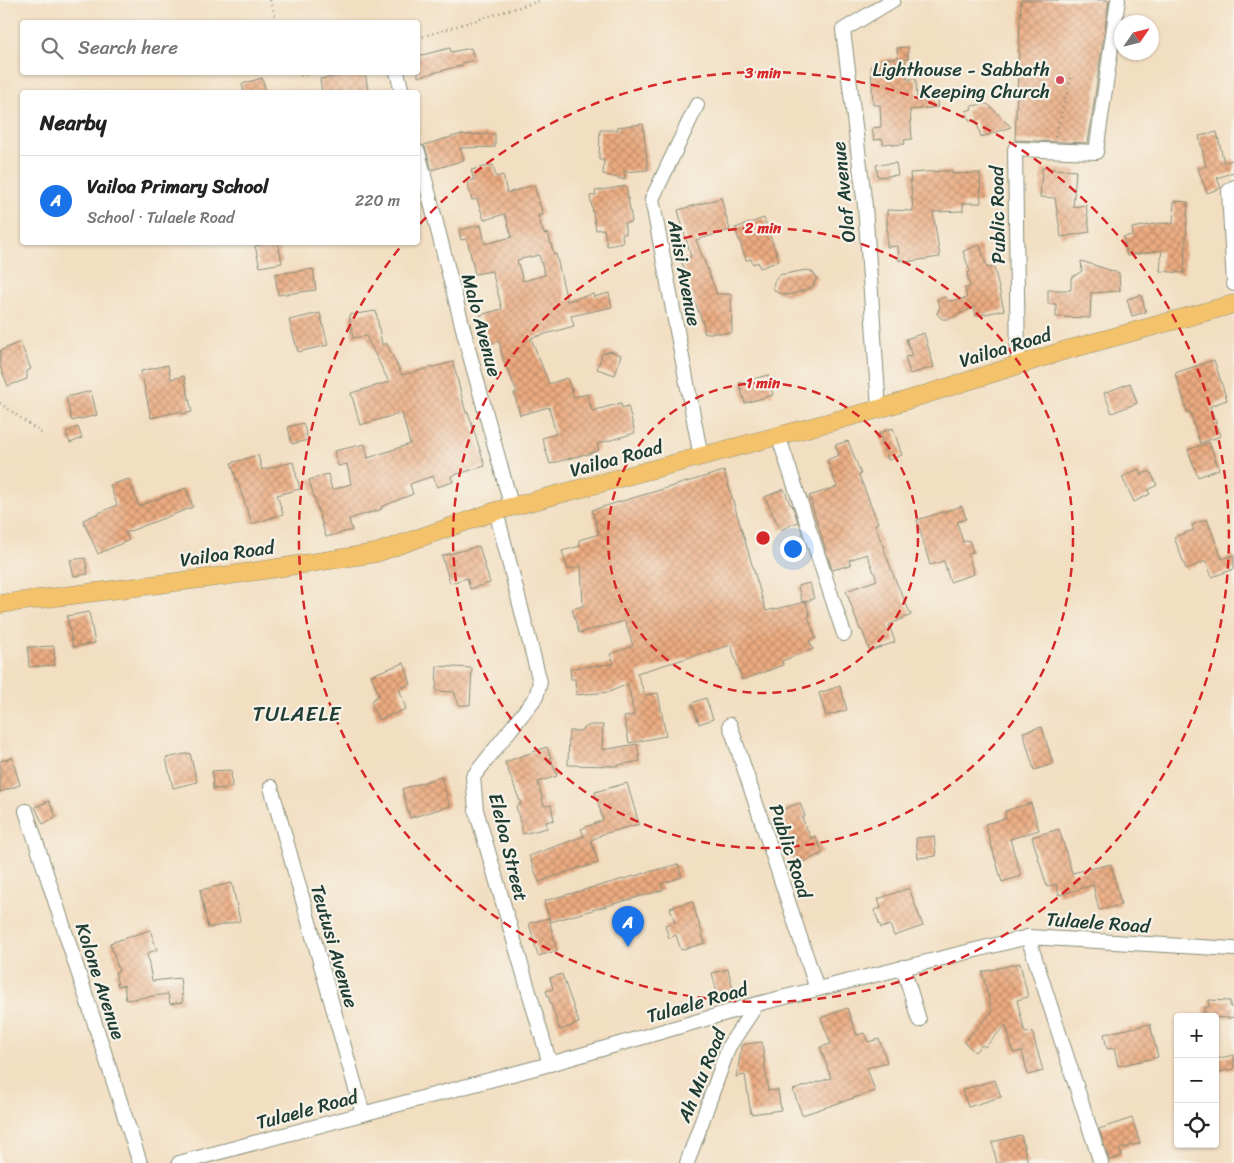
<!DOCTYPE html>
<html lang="en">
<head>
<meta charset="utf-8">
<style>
	:root { --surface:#fff; --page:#f6f6f6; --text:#222; --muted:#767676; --line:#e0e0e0; --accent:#1a73e8 }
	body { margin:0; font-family:Sriracha,sans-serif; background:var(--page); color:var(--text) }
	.controls { position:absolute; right:15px; bottom:15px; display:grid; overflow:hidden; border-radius:5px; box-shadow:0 1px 4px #0004 }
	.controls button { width:45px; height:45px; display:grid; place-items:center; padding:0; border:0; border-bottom:1px solid var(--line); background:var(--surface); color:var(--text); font:25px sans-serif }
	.compass { position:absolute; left:1114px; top:15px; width:45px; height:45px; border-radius:50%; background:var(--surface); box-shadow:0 1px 4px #0004; rotate:55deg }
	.you { position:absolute; left:792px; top:548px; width:18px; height:18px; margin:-12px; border:4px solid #fff; border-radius:50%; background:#1a73e8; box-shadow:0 0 0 8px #1a73e833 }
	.badge { display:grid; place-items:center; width:32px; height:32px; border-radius:50%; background:var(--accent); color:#fff; font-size:16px; font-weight:700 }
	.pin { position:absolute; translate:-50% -41px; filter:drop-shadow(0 1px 2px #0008) }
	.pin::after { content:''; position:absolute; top:26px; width:18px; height:15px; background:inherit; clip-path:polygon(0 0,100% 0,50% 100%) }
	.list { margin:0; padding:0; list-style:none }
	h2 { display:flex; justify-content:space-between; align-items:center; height:65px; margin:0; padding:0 20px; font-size:21px }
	h2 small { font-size:16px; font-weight:400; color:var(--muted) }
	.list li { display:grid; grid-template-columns:32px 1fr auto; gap:15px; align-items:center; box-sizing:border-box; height:90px; padding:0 20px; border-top:1px solid var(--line) }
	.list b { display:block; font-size:19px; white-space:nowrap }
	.list p { margin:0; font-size:16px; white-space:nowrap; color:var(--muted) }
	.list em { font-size:16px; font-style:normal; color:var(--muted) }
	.icon { flex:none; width:28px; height:28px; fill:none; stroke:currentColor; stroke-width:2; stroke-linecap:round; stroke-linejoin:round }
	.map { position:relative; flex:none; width:1234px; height:1163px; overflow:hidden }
	.search { position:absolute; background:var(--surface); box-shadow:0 1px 4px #0004; left:20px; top:20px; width:400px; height:55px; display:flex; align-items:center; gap:12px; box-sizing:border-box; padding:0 18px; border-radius:5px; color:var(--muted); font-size:19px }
	.panel { position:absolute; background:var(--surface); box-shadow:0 1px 4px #0004; left:20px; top:90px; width:400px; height:155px; border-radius:5px }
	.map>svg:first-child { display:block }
	.building { fill:url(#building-cross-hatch); fill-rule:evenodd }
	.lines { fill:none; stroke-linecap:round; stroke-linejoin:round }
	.minor-casing { stroke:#888e7a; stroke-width:16 }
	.major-casing { stroke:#888e7a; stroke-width:19 }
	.path { stroke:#888e7a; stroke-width:2.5; stroke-dasharray:1 4; stroke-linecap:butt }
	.minor { stroke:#fff; stroke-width:14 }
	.major { stroke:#f4c26a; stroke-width:18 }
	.ring { fill:none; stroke:#d62828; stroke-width:2.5; stroke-dasharray:9 6 }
	.poi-dot { fill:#d1495b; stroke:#f7f3e8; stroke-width:2 }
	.labels { text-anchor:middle; stroke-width:4.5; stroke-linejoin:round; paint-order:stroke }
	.poi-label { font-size:19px; fill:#1f3d34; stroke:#f7f3e8; text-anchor:end }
	.street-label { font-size:19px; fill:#1f3d34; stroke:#f7f3e8 }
	.quarter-label { font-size:21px; letter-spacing:1px; fill:#1f3d34; stroke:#f7f3e8 }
	.centre { fill:#d62828; stroke:#f7f3e8; stroke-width:2.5 }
	.ring-label { font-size:15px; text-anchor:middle; font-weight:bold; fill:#d62828; stroke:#f7f3e8; stroke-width:4.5; stroke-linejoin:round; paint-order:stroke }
</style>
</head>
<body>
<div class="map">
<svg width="1234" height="1163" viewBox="0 0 1234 1163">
	<defs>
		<pattern id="building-cross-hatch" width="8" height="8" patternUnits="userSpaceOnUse" patternTransform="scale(1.25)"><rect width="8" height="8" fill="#ecab80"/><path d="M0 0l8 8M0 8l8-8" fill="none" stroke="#bf8c6a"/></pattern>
	</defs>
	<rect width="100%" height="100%" fill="#f7f3e8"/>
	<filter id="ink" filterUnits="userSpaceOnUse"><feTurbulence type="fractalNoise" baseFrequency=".02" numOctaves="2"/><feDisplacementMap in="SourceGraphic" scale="10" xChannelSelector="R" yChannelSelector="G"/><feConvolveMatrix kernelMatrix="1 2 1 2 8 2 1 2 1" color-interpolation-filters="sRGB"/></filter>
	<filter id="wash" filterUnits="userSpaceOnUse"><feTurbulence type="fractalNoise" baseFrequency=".0096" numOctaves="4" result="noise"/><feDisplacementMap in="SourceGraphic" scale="20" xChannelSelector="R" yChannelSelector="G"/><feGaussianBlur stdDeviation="1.12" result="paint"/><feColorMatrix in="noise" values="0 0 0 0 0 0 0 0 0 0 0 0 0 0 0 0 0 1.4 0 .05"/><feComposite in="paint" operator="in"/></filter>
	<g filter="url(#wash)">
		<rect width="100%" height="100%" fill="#f2dec1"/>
		<g id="blocks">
			<g class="building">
				<polygon points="1021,0 1109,0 1088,143 1015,140"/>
				<polygon points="908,47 908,59 905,59 907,79 916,79 917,99 936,96 938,107 910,110 912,139 904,140 905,144 893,145 892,143 883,144 883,139 874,140 872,128 881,127 880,105 873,105 871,66 881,65 881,59 898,58 897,48"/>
				<polygon points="450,48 451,52 471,48 474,60 462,63 463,65 418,77 418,56"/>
				<polygon points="361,72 365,72 368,90 359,92 322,92 320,79"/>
				<polygon points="262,78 266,92 244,92 242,84"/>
				<polygon points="985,104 989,105 1011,127 981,137 976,120 970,121 966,111 972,109 971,106"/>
				<polygon points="643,124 648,170 624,172 625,180 603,174 604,160 599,160 600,130 618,130 617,127"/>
				<polygon points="1217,132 1224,163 1234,159 1234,172 1217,178 1221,188 1207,193 1198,169 1206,166 1199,136"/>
				<polygon points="495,134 495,147 460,148 464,160 432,170 426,150 424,145 458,135"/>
				<polygon points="896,163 898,175 878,177 876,165"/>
				<path d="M493,165l3,12 7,-2 4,18 27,-8 9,30 -5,1 6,18 4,-1 6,22 2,-1 11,47 26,-7 1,3 15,-4 3,14 -41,9 3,10 -43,12 18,46 18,-6 7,19 13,-3 5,17 29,-8 1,5 6,-2 7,27 -38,11 2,6 -13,5 -1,-1 -35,10 -8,-26 14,-4 -7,-27 -29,8 -6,-22 3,-1 -14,-33 -4,-18 -10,3 -9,-29 22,-6 -10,-38 -17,3 -8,-35 -6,1 -2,-10 22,-5 4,19 27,-7 -7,-23 -21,6 -7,-21 -5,1 -5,-18 7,-2 -3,-10zM539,255l6,20 -22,6 -6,-21z"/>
				<polygon points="1042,168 1076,171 1073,207 1086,205 1090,232 1061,237 1055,198 1040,197"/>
				<polygon points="943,171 952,171 952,174 980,173 981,203 963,203 963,211 933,212 940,257 905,262 903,259 899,261 898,246 887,247 887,210 913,211 910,173"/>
				<polygon points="626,186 632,222 624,223 626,234 622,234 623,243 607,246 604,229 596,230 590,196 596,195 595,191"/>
				<polygon points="721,198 730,230 696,240 717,294 731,294 732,333 704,333 704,326 691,291 688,292 681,273 685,271 681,260 691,257 678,210"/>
				<polygon points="1174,201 1188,202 1184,273 1160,271 1162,250 1127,256 1123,237 1133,235 1132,228 1160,223 1173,224"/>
				<polygon points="764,218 779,261 760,268 758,262 753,264 751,259 746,260 735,228"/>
				<polygon points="272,242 278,242 282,263 260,267 255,246"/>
				<polygon points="980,245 987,268 994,267 1004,310 976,316 974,307 949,319 942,319 937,314 940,306 937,300 945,297 949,301 967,298 965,288 970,287 967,273 970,272 963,251"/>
				<polygon points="1081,261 1119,273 1120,291 1091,293 1090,318 1056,317 1056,304 1048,304 1048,290 1071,290 1071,278 1082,271"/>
				<polygon points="313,269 316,290 278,295 275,274"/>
				<polygon points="806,270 811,271 817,277 813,287 793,294 786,295 776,292 773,288 774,282 779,275"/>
				<polygon points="1141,295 1146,312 1132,316 1127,299"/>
				<polygon points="376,311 382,345 386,343 402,375 453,362 466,413 468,412 485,466 451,476 453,482 437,487 433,476 410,484 413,494 381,507 382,509 349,519 352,530 326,537 309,480 328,474 332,490 351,484 347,464 338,466 334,451 365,444 368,458 410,444 402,413 360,425 351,393 389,382 366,336 353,338 349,315"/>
				<polygon points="320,313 328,345 298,352 289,320"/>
				<polygon points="924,333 934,367 910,374 905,357 912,356 906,339"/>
				<polygon points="20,342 31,369 27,371 27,379 8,386 0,366 0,351"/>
				<polygon points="610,351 621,355 615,375 597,369 602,354"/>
				<polygon points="1214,360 1227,400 1210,406 1221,436 1200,443 1190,412 1188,413 1175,373"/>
				<polygon points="168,365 171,379 184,376 192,412 182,414 181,411 151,418 141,371"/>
				<polygon points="768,375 773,395 745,403 739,383"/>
				<polygon points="1130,383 1137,403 1112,413 1104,393"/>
				<polygon points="91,391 97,415 72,421 66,397"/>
				<polygon points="303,423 308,440 292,444 288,427"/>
				<polygon points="78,427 82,438 70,443 66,432"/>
				<polygon points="893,428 902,455 888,460 879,433"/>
				<polygon points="848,441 861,474 859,475 878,523 875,524 894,577 911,615 889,625 895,642 870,651 862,630 860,630 846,591 877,580 867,554 849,560 851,565 832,570 809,496 837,487 827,460 839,455 835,445"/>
				<polygon points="1209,442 1219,469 1198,477 1188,450"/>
				<polygon points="258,455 262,470 293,462 300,489 277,495 283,514 252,524 231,463"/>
				<polygon points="1139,469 1141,475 1150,471 1157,485 1148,490 1150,494 1134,502 1122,477"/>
				<polygon points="724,471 766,611 806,602 810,616 808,617 816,638 809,641 813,649 782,661 783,665 742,680 731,645 637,673 645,695 658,693 666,736 629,743 624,717 634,715 628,684 609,692 576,695 575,679 571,679 570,668 614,664 610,654 633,646 625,621 579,633 572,609 583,606 581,566 568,570 562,551 580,546 579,540 599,534 592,510"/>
				<polygon points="129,479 139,506 186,488 193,507 125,533 129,540 98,554 83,520 117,505 110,485"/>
				<polygon points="784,489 790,504 792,505 798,522 780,530 765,497"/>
				<polygon points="962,506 966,519 957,522 963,542 969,540 973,552 968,553 974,574 950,582 944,561 930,565 917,520"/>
				<polygon points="1207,519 1222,559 1234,555 1234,569 1212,577 1206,561 1186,569 1174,537 1194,530 1192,525"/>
				<polygon points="479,546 490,583 470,589 467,578 450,583 442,556"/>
				<polygon points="85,558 88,574 74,576 70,560"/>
				<polygon points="810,583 814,599 802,602 798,586"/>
				<polygon points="89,612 95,643 73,647 67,616"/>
				<polygon points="54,646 55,665 29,667 28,647"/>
				<polygon points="404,663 411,684 399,688 406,709 378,720 371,701 379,695 371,675"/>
				<polygon points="437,666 472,668 470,705 459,705 454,692 436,691"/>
				<polygon points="840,686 847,710 826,716 819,693"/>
				<polygon points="706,698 713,719 699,724 692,703"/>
				<polygon points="590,725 603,725 602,750 637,744 640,761 614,766 568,765 569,731 579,731"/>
				<polygon points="1042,727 1053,764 1034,770 1023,732"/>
				<polygon points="547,747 557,776 538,782 544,806 551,805 554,820 546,822 547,828 523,834 516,806 521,804 505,762"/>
				<polygon points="190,753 197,782 173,788 166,758"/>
				<polygon points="12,758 20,785 0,792 0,761"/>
				<polygon points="231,770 232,788 213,789 212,771"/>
				<polygon points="441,777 450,806 410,818 402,789"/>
				<polygon points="627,783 639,824 600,835 600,836 591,840 598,863 582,868 581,867 539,882 529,856 584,836 581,829 603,820 595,792"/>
				<polygon points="49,801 56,817 43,824 35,807"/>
				<polygon points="800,803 805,816 802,818 811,838 815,836 823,853 799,864 791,854 793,849 776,812"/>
				<polygon points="1031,803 1039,830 1010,839 1021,876 1002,882 985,824 1006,818 1005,811"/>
				<polygon points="1059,829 1072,873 1111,864 1121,905 1099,910 1093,885 1059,895 1056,884 1047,887 1032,837"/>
				<polygon points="934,836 936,856 918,858 916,838"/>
				<polygon points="678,864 682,877 661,884 663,890 550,922 544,901"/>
				<polygon points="232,883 240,921 208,928 200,890"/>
				<polygon points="909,888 923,926 894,936 890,925 881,928 874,910 881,908 878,899"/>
				<polygon points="692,901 705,943 681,950 676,935 669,938 665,925 675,922 670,908"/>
				<polygon points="549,918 557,951 538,956 529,923"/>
				<polygon points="150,930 157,950 147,953 152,981 180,978 183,1002 170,1004 168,994 126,1000 124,985 118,986 115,972 119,971 110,943"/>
				<polygon points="1020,963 1028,997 1017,1000 1025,1033 1032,1031 1043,1071 1028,1075 1022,1051 1013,1053 1006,1025 985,1047 982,1045 975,1052 964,1042 992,1012 982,972"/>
				<polygon points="728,969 733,989 717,993 712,973"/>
				<polygon points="562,974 579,1023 560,1030 546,991 553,989 550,978"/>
				<polygon points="1209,1000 1230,1001 1230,1007 1234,1007 1234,1017 1230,1018 1204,1017 1204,1007 1209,1007"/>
				<polygon points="847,1008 857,1035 864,1033 868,1042 879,1039 887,1062 867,1068 875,1091 802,1115 793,1090 831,1078 820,1047 831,1044 821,1018"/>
				<polygon points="1150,1024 1158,1057 1118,1066 1114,1048 1107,1049 1104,1034"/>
				<polygon points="762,1042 768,1091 778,1090 781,1110 751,1114 745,1075 736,1077 742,1046 746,1044"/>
				<polygon points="1234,1055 1234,1069 1215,1073 1215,1059"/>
				<polygon points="995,1080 1001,1097 968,1107 962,1090"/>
				<polygon points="1132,1118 1140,1143 1120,1149 1122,1156 1109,1160 1099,1129"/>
				<polygon points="1021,1135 1028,1163 997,1163 992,1142"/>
			</g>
		</g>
	</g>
	<g filter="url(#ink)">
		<use href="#blocks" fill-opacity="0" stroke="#888e7a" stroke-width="1"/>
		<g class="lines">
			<g class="minor-casing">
				<g id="minor">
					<polyline points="397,72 402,92"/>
					<polyline points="697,105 652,199 701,457"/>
					<polyline points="418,152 469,352 512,508"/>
					<polyline points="1234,187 1229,191 1234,284"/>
					<polyline points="1018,365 1015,149 1096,152 1118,0"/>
					<polyline points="879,409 865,206 843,30 893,0"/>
					<polyline points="778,435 844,634"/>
					<polyline points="496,511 540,682 536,697 473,777 476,810 550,1064"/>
					<polyline points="730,725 817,989"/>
					<polyline points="271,787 363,1114"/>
					<polyline points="26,811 140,1163"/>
					<polyline points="1028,937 1101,1163"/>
					<polyline points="903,967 919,1020"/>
					<polyline points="179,1163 550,1064 757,1004 1028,937 1234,949"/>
					<polyline points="687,1163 729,1046 757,1004"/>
				</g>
			</g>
			<g class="major-casing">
				<polyline id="major" points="0,604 224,576 376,553 496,511 879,409 1063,351 1234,304"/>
			</g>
			<g class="path">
				<polyline points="270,0 277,22"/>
				<polyline points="418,38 542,0"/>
				<polyline points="297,72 302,76 313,72"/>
				<polyline points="1055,137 1071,77"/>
				<polyline points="0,403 44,435"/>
			</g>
			<use href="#minor" class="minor"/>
			<use href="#major" class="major"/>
		</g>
	</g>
	<g class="ring">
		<circle cx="763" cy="538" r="155"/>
		<circle cx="763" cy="538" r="310"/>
		<path d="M420 224A465 465 0 1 1 402 245"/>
	</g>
	<circle class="poi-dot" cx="1060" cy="80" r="5"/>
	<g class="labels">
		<g class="poi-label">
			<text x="1050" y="76">Lighthouse - Sabbath<tspan x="1050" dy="22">Keeping Church</tspan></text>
		</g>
		<g class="street-label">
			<text transform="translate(843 192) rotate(-96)" y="7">Olaf Avenue</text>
			<text transform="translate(997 215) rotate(-91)" y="7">Public Road</text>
			<text transform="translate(685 273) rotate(79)" y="7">Anisi Avenue</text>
			<text transform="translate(482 325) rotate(75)" y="7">Malo Avenue</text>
			<text transform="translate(1005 347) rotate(-17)" y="7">Vailoa Road</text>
			<text transform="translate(616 458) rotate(-15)" y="7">Vailoa Road</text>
			<text transform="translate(227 553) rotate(-8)" y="7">Vailoa Road</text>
			<text transform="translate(509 847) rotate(76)" y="7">Eleloa Street</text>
			<text transform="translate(791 851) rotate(72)" y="7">Public Road</text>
			<text transform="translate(1098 922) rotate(4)" y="7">Tulaele Road</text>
			<text transform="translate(335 946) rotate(74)" y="7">Teutusi Avenue</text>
			<text transform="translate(101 981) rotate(72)" y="7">Kolone Avenue</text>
			<text transform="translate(697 1002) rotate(-16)" y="7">Tulaele Road</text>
			<text transform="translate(701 1075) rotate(-68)" y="7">Ah Mu Road</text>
			<text transform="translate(307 1109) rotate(-15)" y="7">Tulaele Road</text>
		</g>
		<g class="quarter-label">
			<text x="297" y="721">TULAELE</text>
		</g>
	</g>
	<circle cx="763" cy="538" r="8" class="centre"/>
	<g class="ring-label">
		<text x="763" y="78">3 min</text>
		<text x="763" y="233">2 min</text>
		<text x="763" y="388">1 min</text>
	</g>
</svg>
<div class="controls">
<button>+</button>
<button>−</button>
<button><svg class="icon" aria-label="locate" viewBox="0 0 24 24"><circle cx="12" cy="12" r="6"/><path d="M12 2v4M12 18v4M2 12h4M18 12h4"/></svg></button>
</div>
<svg class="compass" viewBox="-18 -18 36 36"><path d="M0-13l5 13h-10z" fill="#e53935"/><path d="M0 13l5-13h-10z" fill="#767676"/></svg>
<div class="you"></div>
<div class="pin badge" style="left:628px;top:947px">A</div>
<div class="search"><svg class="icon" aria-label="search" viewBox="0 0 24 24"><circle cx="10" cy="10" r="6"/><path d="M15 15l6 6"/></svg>Search here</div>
<section class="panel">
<h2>Nearby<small></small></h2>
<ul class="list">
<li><span class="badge">A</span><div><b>Vailoa Primary School</b><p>School · Tulaele Road</p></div><em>220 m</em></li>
</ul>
</section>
</div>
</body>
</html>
